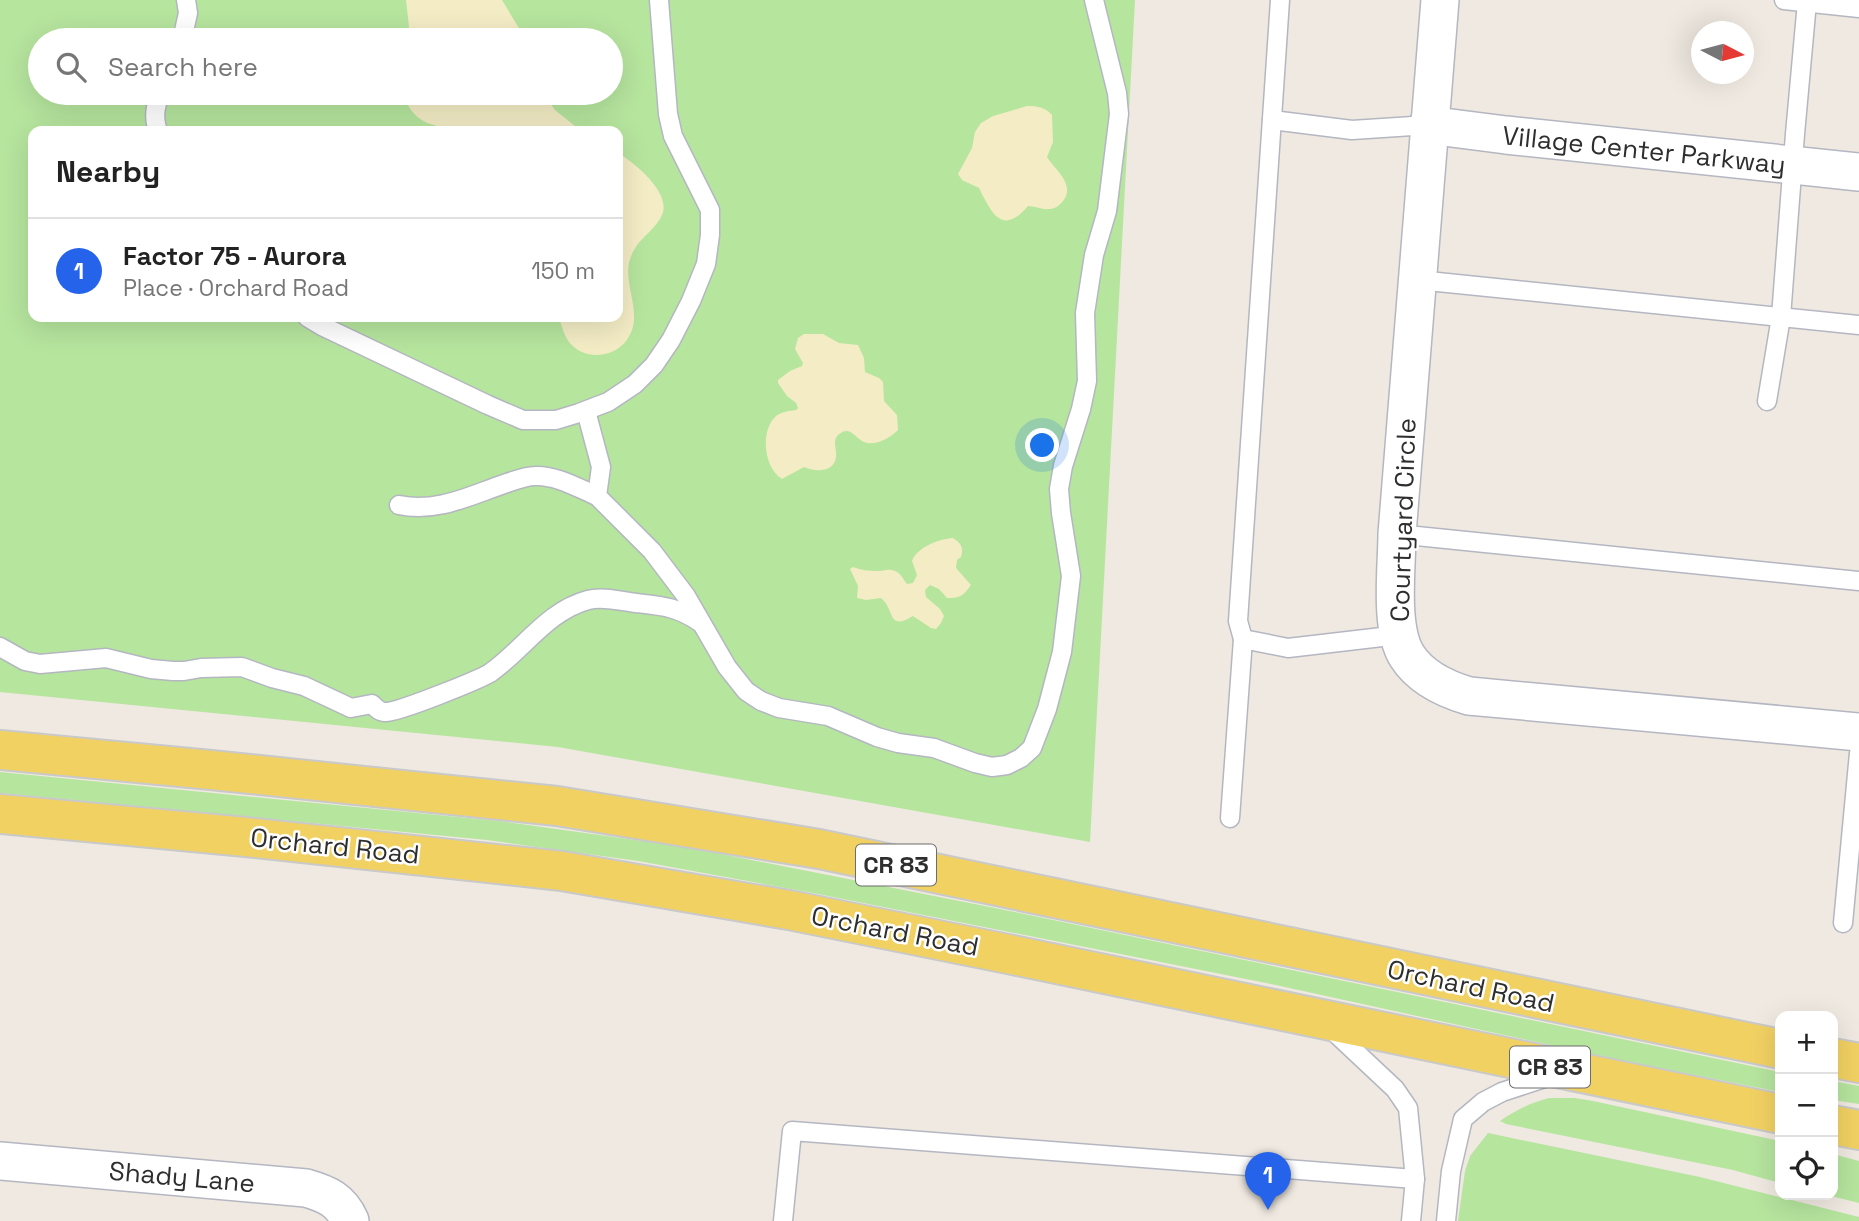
<!DOCTYPE html>
<html lang="en">
<head>
<meta charset="utf-8">
<style>
	:root { --surface:#fff; --page:#f6f6f6; --text:#222; --muted:#767676; --line:#e0e0e0; --accent:#2563eb }
	body { margin:0; font-family:"Space Grotesk",sans-serif; background:var(--page); color:var(--text) }
	.controls { position:absolute; right:21px; bottom:21px; display:grid; overflow:hidden; border-radius:14px; box-shadow:0 7px 28px #0002 }
	.controls button { width:63px; height:63px; display:grid; place-items:center; padding:0; border:0; border-bottom:2px solid var(--line); background:var(--surface); color:var(--text); font:35px sans-serif }
	.compass { position:absolute; left:1691px; top:21px; width:63px; height:63px; border-radius:50%; background:var(--surface); box-shadow:0 7px 28px #0002; rotate:96deg }
	.you { position:absolute; left:1043px; top:446px; width:24px; height:24px; margin:-18px; border:5px solid #fff; border-radius:50%; background:#1a73e8; box-shadow:0 0 0 10px #1a73e833 }
	.badge { display:grid; place-items:center; width:46px; height:46px; border-radius:50%; background:var(--accent); color:#fff; font-size:23px; font-weight:700 }
	.pin { position:absolute; translate:-50% -58px; filter:drop-shadow(0 2px 4px #0008) }
	.pin::after { content:''; position:absolute; top:37px; width:24px; height:21px; background:inherit; clip-path:polygon(0 0,100% 0,50% 100%) }
	.list { margin:0; padding:0; list-style:none }
	h2 { display:flex; justify-content:space-between; align-items:center; height:91px; margin:0; padding:0 28px; font-size:30px }
	h2 small { font-size:23px; font-weight:400; color:var(--muted) }
	.list li { display:grid; grid-template-columns:46px 1fr auto; gap:21px; align-items:center; box-sizing:border-box; height:105px; padding:0 28px; border-top:2px solid var(--line) }
	.list b { display:block; font-size:26px; white-space:nowrap }
	.list p { margin:0; font-size:23px; white-space:nowrap; color:var(--muted) }
	.list em { font-size:23px; font-style:normal; color:var(--muted) }
	.icon { flex:none; width:38px; height:38px; fill:none; stroke:currentColor; stroke-width:2; stroke-linecap:round; stroke-linejoin:round }
	.map { position:relative; flex:none; width:1859px; height:1221px; overflow:hidden }
	.search { position:absolute; background:var(--surface); box-shadow:0 7px 28px #0002; left:28px; top:28px; width:595px; height:77px; display:flex; align-items:center; gap:18px; box-sizing:border-box; padding:0 24px; border-radius:38px; color:var(--muted); font-size:26px }
	.panel { position:absolute; background:var(--surface); box-shadow:0 7px 28px #0002; left:28px; top:126px; width:595px; height:196px; border-radius:14px }
	.map>svg:first-child { display:block }
	.green { fill:#b6e59e; fill-rule:evenodd }
	.sand { fill:#f3ecc5 }
	.lines { fill:none; stroke-linecap:round; stroke-linejoin:round }
	.service-casing { stroke:#b4b7c1; stroke-width:21 }
	.minor-casing { stroke:#b4b7c1; stroke-width:40 }
	.primary-casing { stroke:#c9c9c9; stroke-width:42 }
	.service { stroke:#fff; stroke-width:18 }
	.minor { stroke:#fff; stroke-width:37 }
	.primary { stroke:#f2d163; stroke-width:38 }
	.labels { text-anchor:middle; stroke-width:5; stroke-linejoin:round; paint-order:stroke }
	.shield { fill:#fff; stroke:#6d6d6d; stroke-width:2 }
	.shield-label { font-size:24px; font-weight:bold; fill:#2e2e2e }
	.street-label { font-size:26px; fill:#2e2e2e; stroke:#fff }
</style>
</head>
<body>
<div class="map">
<svg width="1859" height="1221" viewBox="0 0 1859 1221">
	<rect width="100%" height="100%" fill="#efe9e1"/>
	<g class="green">
		<path d="M0,0h1135l-45,842 -532,-95 -558,-55zM40,40h571v53h-571zM33,131h585v186h-585z"/>
		<polygon points="0,772 499,821 686,847 1005,910 1780,1072 1780,1092 1614,1059 1266,983 818,894 638,861 487,840 0,793"/>
		<polygon points="1833,1081 1859,1086 1859,1104 1833,1100"/>
		<path d="M1549,1098h26l18,3 187,40v42l-47,-13 -227,-46 -6,-3c16,-11 30,-18 49,-23z"/>
		<polygon points="1488,1133 1700,1177 1859,1217 1859,1221 1458,1221 1465,1171 1470,1156"/>
		<polygon points="1833,1154 1859,1161 1859,1203 1827,1195 1833,1195"/>
	</g>
	<g class="sand">
		<polygon points="406,0 502,0 526,40 407,40 409,27"/>
		<path d="M404,93h139l12,17 26,21h-132c-5,-4 -9,-4 -15,-6 -17,-4 -27,-16 -30,-32z"/>
		<path d="M1027,106c10,0 18,1 25,9l1,27 -6,15c8,13 29,27 16,44 -3,4 -8,8 -13,8 -8,1 -15,-3 -22,-3 -26,31 -37,6 -49,-18l-17,-8 -4,-6 14,-26 3,-16 6,-9 12,-7z"/>
		<path d="M618,153c16,9 54,40 44,62 -8,18 -27,23 -33,48 -5,26 16,54 -3,78 -14,18 -43,19 -57,1 -5,-7 -8,-17 -10,-25h59z"/>
		<path d="M804,334h19l16,9 19,2 6,13 1,14 14,6 4,4 1,19 13,14 1,15c-8,8 -25,18 -36,11 -8,-5 -13,-16 -24,-6 -6,6 -1,14 -2,22 -2,16 -21,15 -32,10l-22,12c-18,-11 -22,-47 -7,-62 5,-5 14,-6 21,-7l2,-2 -2,-5 -9,-7 -9,-13v-3l12,-9 12,-5 1,-3 -8,-14 3,-11z"/>
		<path d="M953,538c8,5 11,10 8,19l-4,3 -1,8 15,17c-8,11 -10,13 -24,13l-8,-9 -9,-4 -5,5 1,7 14,12 4,7 -3,7 -5,6 -5,-1 -18,-12c-26,16 -18,-7 -32,-18l-15,2 -9,-2 1,-12 -8,-17 3,-2c8,3 16,4 24,4 7,0 11,-3 18,0 6,2 8,8 12,13l6,-1 4,-8 -5,-14c5,-14 27,-22 41,-23z"/>
	</g>
	<g class="lines">
		<g class="service-casing">
			<g id="service">
				<polyline points="1280,0 1238,621 1243,639 1288,648 1399,635"/>
				<polyline points="1784,0 1859,8"/>
				<polyline points="182,40 188,13 186,0"/>
				<polyline points="1272,120 1352,130 1428,125"/>
				<path d="M158,131c-5,-14 -3,-25 3,-38"/>
				<polyline points="1418,280 1859,325"/>
				<polyline points="307,317 322,326 488,405 523,420 556,420 579,413 608,402 635,384 654,365 671,340 691,301 706,264 710,235 710,210 673,136 668,114 659,0"/>
				<polyline points="1767,401 1781,317 1795,134 1807,2"/>
				<polyline points="586,411 601,467 597,496 652,551 686,596 727,667 746,691 761,701 779,708 828,716 877,737 898,743 934,748 975,763 992,767 1007,765 1021,758 1032,748 1047,709 1062,652 1071,576 1061,513 1059,489 1063,466 1081,409 1087,381 1085,313 1094,255 1107,211 1119,114 1117,93 1094,0"/>
				<path d="M399,505c37,8 70,-9 105,-21 9,-3 21,-8 31,-8 21,-1 43,12 62,20"/>
				<polyline points="1397,534 1859,581"/>
				<path d="M0,647l25,14 15,3 66,-6 45,11 22,2h11l17,-3 41,-1 30,11 32,8 47,22 21,-4c4,4 7,8 13,8 12,1 93,-32 105,-39 33,-23 57,-62 98,-73 14,-4 33,1 48,3 27,3 42,4 65,20"/>
				<polyline points="1230,818 1243,639"/>
				<polyline points="1843,923 1859,753"/>
				<polyline points="1330,1028 1395,1089 1408,1108 1415,1179 1411,1221"/>
				<polyline points="783,1221 792,1131 1415,1179"/>
				<polyline points="1446,1221 1451,1171 1463,1119 1483,1102 1502,1092 1554,1075"/>
			</g>
		</g>
		<g class="minor-casing">
			<g id="minor">
				<path d="M1440,0l-43,534c0,33 -8,94 10,122 14,22 38,33 62,40l390,36"/>
				<polyline points="1428,125 1506,135 1859,172"/>
				<path d="M0,1161l306,27c21,6 35,12 44,33"/>
			</g>
		</g>
		<g class="primary-casing">
			<g id="primary">
				<polyline points="0,750 211,770 557,806 819,849 1780,1049"/>
				<polyline points="0,814 246,837 562,871 789,910 1008,954 1780,1114"/>
				<polyline points="1833,1058 1859,1063"/>
				<polyline points="1833,1125 1859,1130"/>
			</g>
		</g>
		<use href="#service" class="service"/>
		<use href="#minor" class="minor"/>
		<use href="#primary" class="primary"/>
	</g>
	<g class="labels">
		<g class="shield">
			<rect x="856" y="844.5" width="80" height="41" rx="5"/>
			<rect x="1510" y="1046.5" width="80" height="41" rx="5"/>
		</g>
		<g class="shield-label">
			<text x="896" y="873">CR 83</text>
			<text x="1550" y="1075">CR 83</text>
		</g>
		<g class="street-label">
			<text transform="translate(1644 150) rotate(6)" y="9">Village Center Parkway</text>
			<text transform="translate(1403 520) rotate(-88)" y="9">Courtyard Circle</text>
			<text transform="translate(335 846) rotate(6)" y="9">Orchard Road</text>
			<text transform="translate(895 931) rotate(11)" y="9">Orchard Road</text>
			<text transform="translate(1471 986) rotate(12)" y="9">Orchard Road</text>
			<text transform="translate(182 1177) rotate(5)" y="9">Shady Lane</text>
		</g>
	</g>
</svg>
<div class="controls">
<button>+</button>
<button>−</button>
<button><svg class="icon" aria-label="locate" viewBox="0 0 24 24"><circle cx="12" cy="12" r="6"/><path d="M12 2v4M12 18v4M2 12h4M18 12h4"/></svg></button>
</div>
<svg class="compass" viewBox="-18 -18 36 36"><path d="M0-13l5 13h-10z" fill="#e53935"/><path d="M0 13l5-13h-10z" fill="#767676"/></svg>
<div class="you"></div>
<div class="pin badge" style="left:1268px;top:1210px">1</div>
<div class="search"><svg class="icon" aria-label="search" viewBox="0 0 24 24"><circle cx="10" cy="10" r="6"/><path d="M15 15l6 6"/></svg>Search here</div>
<section class="panel">
<h2>Nearby<small></small></h2>
<ul class="list">
<li><span class="badge">1</span><div><b>Factor 75 - Aurora</b><p>Place · Orchard Road</p></div><em>150 m</em></li>
</ul>
</section>
</div>
</body>
</html>
